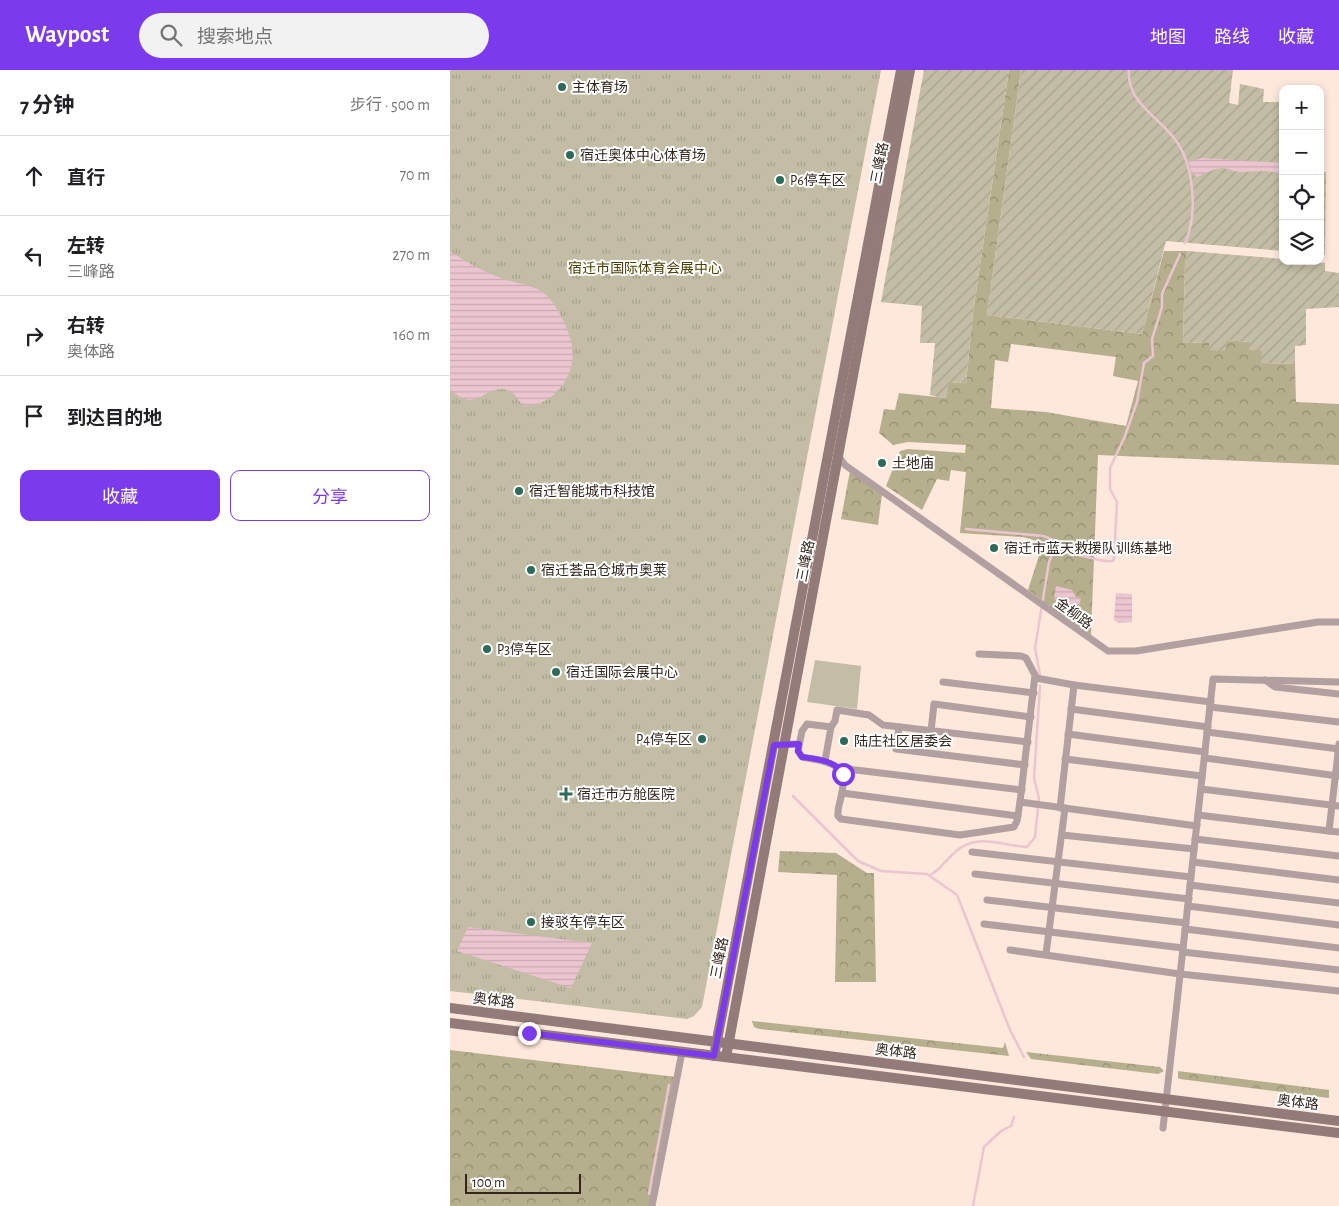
<!DOCTYPE html>
<html lang="zh">
<head>
<meta charset="utf-8">
<style>
	:root { --surface:#fff; --page:#f2f2f2; --text:#202124; --muted:#757577; --line:#e0e0e0; --accent:#7c3aed }
	body { margin:0; font-family:"Alegreya Sans","Noto Sans SC",sans-serif; background:var(--page); color:var(--text) }
	.controls { position:absolute; right:15px; top:15px; display:grid; overflow:hidden; border-radius:10px; box-shadow:0 2px 8px #0003 }
	.controls button { width:45px; height:45px; display:grid; place-items:center; padding:0; border:0; border-bottom:1px solid var(--line); background:var(--surface); color:var(--text); font:25px sans-serif }
	.scale { position:absolute; left:15px; bottom:12px; width:116px; box-sizing:border-box; padding-left:5px; border:2px solid #33251e; border-top:0; font-size:14px; line-height:18px; white-space:nowrap; color:#33251e; -webkit-text-stroke:4px #fff; paint-order:stroke }
	.stop { position:absolute; width:15px; height:15px; margin:-11px; border:4px solid #7c3aed; border-radius:50%; background:#fff }
	.stop.end { background:#7c3aed; border-color:#fff; box-shadow:0 1px 5px #0008 }
	.list { margin:0; padding:0; list-style:none }
	h2 { display:flex; justify-content:space-between; align-items:center; height:65px; margin:0; padding:0 20px; font-size:21px }
	h2 small { font-size:16px; font-weight:400; color:var(--muted) }
	.list li { display:grid; grid-template-columns:32px 1fr auto; gap:15px; align-items:center; box-sizing:border-box; height:80px; padding:0 20px; border-top:1px solid var(--line) }
	.list b { display:block; font-size:19px; white-space:nowrap }
	.list p { margin:0; font-size:16px; white-space:nowrap; color:var(--muted) }
	.list em { font-size:16px; font-style:normal; color:var(--muted) }
	.actions { display:flex; gap:10px; padding:15px 20px }
	.actions a { flex:1; padding:11px 0; border:1px solid var(--accent); border-radius:10px; text-align:center; font-size:18px; color:var(--accent) }
	.actions .main { background:var(--accent); color:#fff }
	.icon { flex:none; width:28px; height:28px; fill:none; stroke:currentColor; stroke-width:2; stroke-linecap:round; stroke-linejoin:round }
	.map { position:relative; flex:none; width:889px; height:1136px; overflow:hidden }
	header { display:flex; align-items:center; gap:30px; box-sizing:border-box; height:70px; padding:0 25px; background:var(--accent); color:#fff }
	header strong { font-size:24px }
	nav { display:flex; gap:28px; margin-inline-start:auto; font-size:18px }
	.search { width:350px; height:45px; background:var(--page); display:flex; align-items:center; gap:12px; box-sizing:border-box; padding:0 18px; border-radius:28px; color:var(--muted); font-size:19px }
	main { display:flex }
	aside { flex:1; background:var(--surface) }
	.map>svg:first-child { display:block }
	.grass { fill:#c2bda4 }
	.forest { fill:url(#forest-crowns); fill-rule:evenodd }
	.park { fill:url(#park-tufts) }
	.garden { fill:url(#garden-furrows) }
	.water { fill:url(#water-rules) }
	.lines { fill:none; stroke-linecap:round; stroke-linejoin:round }
	.stream { stroke:#ebc5d0; stroke-width:2.5 }
	.street { stroke:#b1a09f; stroke-width:7 }
	.secondary { stroke:#947b7a; stroke-width:10 }
	.route { stroke:#7c3aed; stroke-width:6 }
	.poi-dot { fill:#2c6b59; stroke:#fff; stroke-width:2 }
	.labels { text-anchor:middle; stroke-width:4; stroke-linejoin:round; paint-order:stroke }
	.poi-label { font-size:14px; fill:#33251e; stroke:#fff; text-anchor:start }
	.street-label { font-size:14px; fill:#33251e; stroke:#fff }
	.park-label { font-size:14px; fill:#4d4104; stroke:#fff }
</style>
</head>
<body>
<header>
<strong>Waypost</strong>
<div class="search"><svg class="icon" aria-label="search" viewBox="0 0 24 24"><circle cx="10" cy="10" r="6"/><path d="M15 15l6 6"/></svg>搜索地点</div>
<nav><a>地图</a><a>路线</a><a>收藏</a></nav>
</header>
<main>
<aside>
<h2>7 分钟<small>步行 · 500 m</small></h2>
<ul class="list">
<li><svg class="icon" aria-label="ahead" viewBox="0 0 24 24"><path d="M12 20V5M6 11l6-6 6 6"/></svg><div><b>直行</b></div><em>70 m</em></li>
<li><svg class="icon" aria-label="left" viewBox="0 0 24 24"><path d="M17 20v-9H6M10 6l-5 5 5 5"/></svg><div><b>左转</b><p>三峰路</p></div><em>270 m</em></li>
<li><svg class="icon" aria-label="right" viewBox="0 0 24 24"><path d="M7 20v-9h11M14 6l5 5-5 5"/></svg><div><b>右转</b><p>奥体路</p></div><em>160 m</em></li>
<li><svg class="icon" aria-label="arrive" viewBox="0 0 24 24"><path d="M6 21V4h12l-3 4 3 4H6"/></svg><div><b>到达目的地</b></div></li>
</ul>
<div class="actions"><a class="main">收藏</a><a>分享</a></div>
</aside>
<div class="map">
<svg width="889" height="1136" viewBox="0 0 889 1136">
	<defs>
		<pattern id="forest-crowns" width="20" height="18" patternUnits="userSpaceOnUse" patternTransform="scale(1.25)"><rect width="20" height="18" fill="#b6af8e"/><path d="M2 6a3 3 0 1 1 6 0M12 15a3 3 0 1 1 6 0" fill="none" stroke="#958e73"/></pattern>
		<pattern id="park-tufts" width="24" height="20" patternUnits="userSpaceOnUse" patternTransform="scale(1.25)"><rect width="24" height="20" fill="#c2bda4"/><path d="M3 7l-1-3M5 7V3M7 7l1-3M15 17l-1-3M17 17v-4M19 17l1-3" fill="none" stroke="#a7a28d"/></pattern>
		<pattern id="garden-furrows" width="10" height="10" patternUnits="userSpaceOnUse" patternTransform="scale(1.25)"><rect width="10" height="10" fill="#c2bda4"/><path d="M-1 1l2-2M0 10L10 0M9 11l2-2" fill="none" stroke="#a7a28d"/></pattern>
		<pattern id="water-rules" width="6" height="5" patternUnits="userSpaceOnUse" patternTransform="scale(1.25)"><rect width="6" height="5" fill="#ebc5d0"/><path d="M0 2.5h6" fill="none" stroke="#caa9b2"/></pattern>
	</defs>
	<rect width="100%" height="100%" fill="#fee7db"/>
	<polygon class="grass" points="365,590 411,596 407,639 357,632"/>
	<g class="forest">
		<path d="M559,0h12l-34,245 155,19 22,-83h24l-3,12 -2,80 27,-1 15,9v-11l25,2 12,9v12l33,1 1,38 43,2v61l-241,-10 -7,181 -63,-46 15,-47 -20,-6 -63,-4 6,-61 -15,-2 -2,11 -12,-2 -15,31 -36,-24 14,-35 8,-2 57,4 1,-8 -58,-3 -15,3 -14,-12 5,-24 11,1 4,-17 47,5 2,-16 18,1 7,-70zM561,274l105,13 -3,19 25,5 -12,45 -80,-14 -55,-4 4,-48 13,2z"/>
		<polygon points="400,401 432,424 428,455 391,449"/>
		<polygon points="330,781 386,783 417,803 424,803 426,912 385,912 387,805 328,802"/>
		<polygon points="302,951 553,978 555,972 559,986 309,959 304,957"/>
		<polygon points="0,980 226,1007 201,1136 0,1136"/>
		<polygon points="576,982 710,997 714,1001 708,1004 581,989"/>
		<polygon points="728,1001 879,1020 879,1028 730,1009 728,1008"/>
	</g>
	<polygon class="park" points="0,0 431,0 252,937 244,946 237,949 0,921"/>
	<g class="garden">
		<polygon points="474,0 559,0 523,243 516,313 498,312 497,329 480,325 485,273 470,273 472,236 431,232"/>
		<polygon points="571,0 783,0 779,33 788,35 790,14 814,19 813,32 833,32 833,181 716,171 692,264 537,245"/>
		<polygon points="870,102 876,102 875,185 870,184"/>
		<polygon points="738,181 833,189 833,191 875,193 875,201 889,203 889,237 856,239 856,275 845,276 845,294 811,293 812,281 799,280 799,272 776,270 775,281 759,280 759,272 733,273 735,193"/>
	</g>
	<g class="water">
		<polygon points="751,88 833,93 833,104 816,101 789,102 773,98 765,99 747,107 741,102 739,92"/>
		<path d="M0,181c17,12 34,21 54,28 14,5 32,6 42,16 11,10 24,36 26,51 5,29 -18,60 -47,60 -7,-4 -9,-13 -17,-16 -24,-7 -31,26 -58,-1z"/>
		<polygon points="606,516 622,520 626,527 631,528 627,544 604,529"/>
		<polygon points="666,523 682,524 682,552 668,553 664,550"/>
		<polygon points="18,857 142,873 121,918 7,881"/>
	</g>
	<g class="lines">
		<g class="stream">
			<path d="M679,0c-3,33 32,48 48,72 17,25 21,73 8,101"/>
			<polyline points="516,459 594,466 607,472 618,483"/>
			<path d="M590,605l-5,-27 14,-86 3,-7c20,-8 41,8 61,6l1,-3 3,-56 -7,-13v-21l15,-32 12,-34 7,-39 9,-7 -1,-17 10,-32v-13l18,-40"/>
			<polyline points="343,726 408,791 431,801 477,804 507,825 560,960 574,987"/>
			<path d="M480,805c11,-6 14,-13 23,-21 22,-23 49,-8 74,-7l8,-10 4,-39 -5,-20 6,-92"/>
			<polyline points="199,1124 219,1015"/>
			<polyline points="523,1136 534,1077 551,1061 561,1056 564,1047"/>
		</g>
		<g class="street">
			<polyline points="389,387 395,395 658,581 686,581 868,552 889,552"/>
			<polyline points="529,584 571,586 576,588 585,605 570,732 747,756"/>
			<polyline points="586,608 624,615 610,738"/>
			<polyline points="815,610 825,617 889,624"/>
			<polyline points="493,612 584,623"/>
			<polyline points="624,615 761,632"/>
			<polyline points="760,637 889,652"/>
			<polyline points="621,639 758,657"/>
			<polyline points="381,657 385,651 387,640 419,645 433,655 578,672"/>
			<polyline points="449,657 446,679 575,695"/>
			<polyline points="481,661 484,634 581,647"/>
			<polyline points="757,662 889,679"/>
			<polyline points="618,664 755,682"/>
			<polyline points="324,675 349,674"/>
			<polyline points="755,688 888,706"/>
			<polyline points="615,689 752,706"/>
			<path d="M375,691l6,-34 -24,-3 -5,7 -4,20 4,6c23,4 46,5 40,35 -1,9 -5,15 -4,24l3,3 119,16 54,-8 3,-6 3,-19"/>
			<polyline points="389,698 572,720"/>
			<polyline points="751,719 889,736"/>
			<polyline points="392,723 568,746"/>
			<polyline points="748,745 879,761 889,674"/>
			<polyline points="879,761 889,762"/>
			<polyline points="612,765 744,779"/>
			<polyline points="745,769 889,786"/>
			<polyline points="522,782 741,807"/>
			<polyline points="743,792 889,810"/>
			<polyline points="525,804 739,829"/>
			<polyline points="740,815 889,833"/>
			<polyline points="537,830 736,853"/>
			<polyline points="738,836 889,855"/>
			<polyline points="534,854 733,878"/>
			<polyline points="735,859 889,878"/>
			<polyline points="560,880 730,904 889,921"/>
			<polyline points="733,882 889,900"/>
			<polyline points="596,884 615,738"/>
			<polyline points="713,1058 763,609 889,612"/>
			<polyline points="202,1136 232,982"/>
		</g>
		<g class="secondary">
			<polyline points="0,938 889,1051"/>
			<polyline points="0,953 889,1063"/>
			<polyline points="264,986 451,0"/>
			<polyline points="276,987 460,0"/>
		</g>
	</g>
	<g class="lines">
		<path class="route" d="M79,963l185,23 60,-311 25,-1 -1,7 4,6c14,2 33,3 41,17"/>
	</g>
	<g class="poi-dot">
		<circle cx="112" cy="17" r="5"/>
		<circle cx="120" cy="85" r="5"/>
		<circle cx="330" cy="110" r="5"/>
		<circle cx="432" cy="393" r="5"/>
		<circle cx="69" cy="421" r="5"/>
		<circle cx="544" cy="478" r="5"/>
		<circle cx="81" cy="500" r="5"/>
		<circle cx="37" cy="579" r="5"/>
		<circle cx="106" cy="602" r="5"/>
		<circle cx="252" cy="669" r="5"/>
		<circle cx="394" cy="671" r="5"/>
		<path d="M113.5 716.5h5v5h5v5h-5v5h-5v-5h-5v-5h5z"/>
		<circle cx="81" cy="852" r="5"/>
	</g>
	<g class="labels">
		<g class="poi-label">
			<text x="122" y="22">主体育场</text>
			<text x="130" y="90">宿迁奥体中心体育场</text>
			<text x="340" y="115">P6停车区</text>
			<text x="442" y="398">土地庙</text>
			<text x="79" y="426">宿迁智能城市科技馆</text>
			<text x="554" y="483">宿迁市蓝天救援队训练基地</text>
			<text x="91" y="505">宿迁荟品仓城市奥莱</text>
			<text x="47" y="584">P3停车区</text>
			<text x="116" y="607">宿迁国际会展中心</text>
			<text x="242" y="674" text-anchor="end">P4停车区</text>
			<text x="404" y="676">陆庄社区居委会</text>
			<text x="127" y="729">宿迁市方舱医院</text>
			<text x="91" y="857">接驳车停车区</text>
		</g>
		<g class="street-label">
			<text transform="translate(429 93) rotate(-79)" y="5">三峰路</text>
			<text transform="translate(355 491) rotate(-79)" y="5">三峰路</text>
			<text transform="translate(624 543) rotate(36)" y="5">金柳路</text>
			<text transform="translate(269 888) rotate(-79)" y="5">三峰路</text>
			<text transform="translate(44 930) rotate(7)" y="5">奥体路</text>
			<text transform="translate(446 981) rotate(7)" y="5">奥体路</text>
			<text transform="translate(848 1032) rotate(7)" y="5">奥体路</text>
		</g>
		<g class="park-label">
			<text x="195" y="203">宿迁市国际体育会展中心</text>
		</g>
	</g>
</svg>
<div class="controls">
<button>+</button>
<button>−</button>
<button><svg class="icon" aria-label="locate" viewBox="0 0 24 24"><circle cx="12" cy="12" r="6"/><path d="M12 2v4M12 18v4M2 12h4M18 12h4"/></svg></button>
<button><svg class="icon" aria-label="layers" viewBox="0 0 24 24"><path d="M12 4l9 5-9 5-9-5zM3 14l9 5 9-5"/></svg></button>
</div>
<div class="scale">100 m</div>
<div class="stop" style="left:393px;top:704px"></div>
<div class="stop end" style="left:79px;top:963px"></div>
</div>
</main>
</body>
</html>
